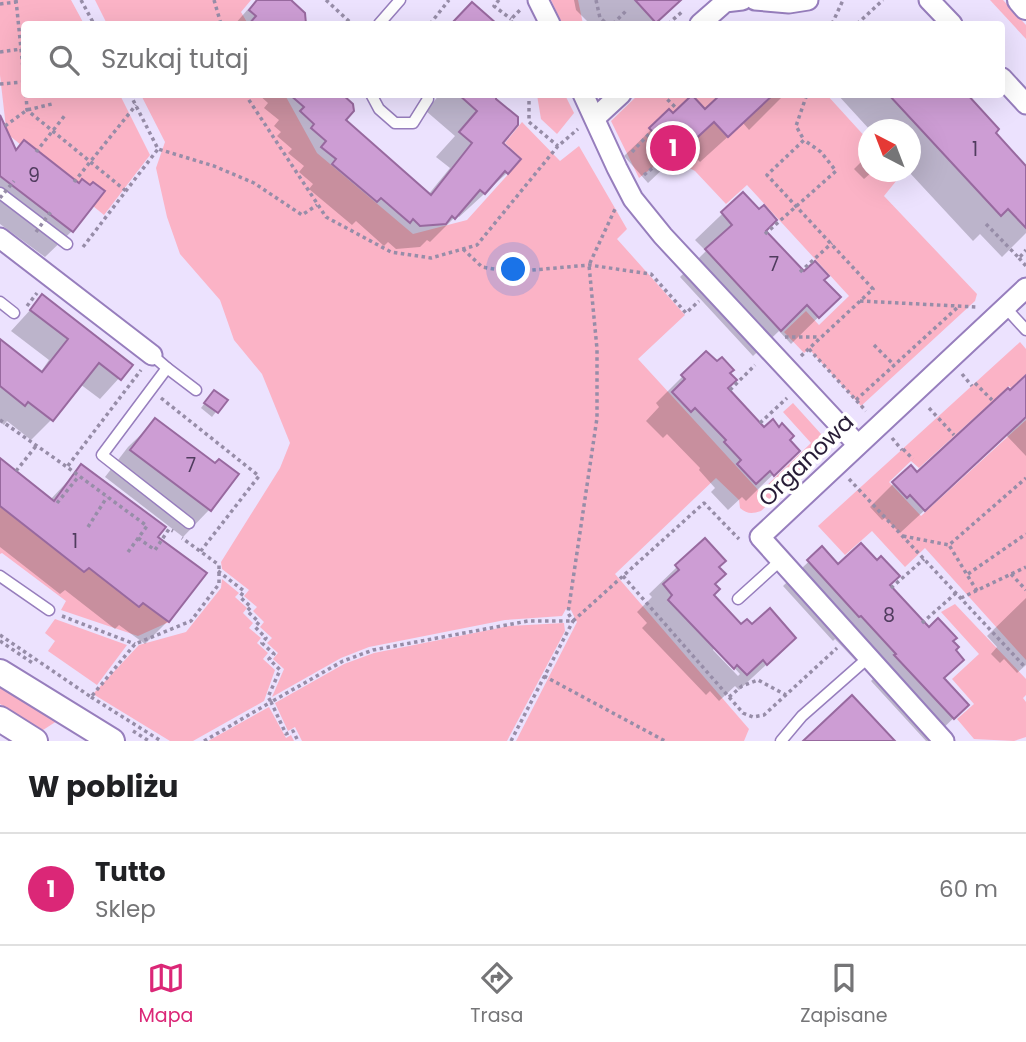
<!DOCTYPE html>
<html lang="pl">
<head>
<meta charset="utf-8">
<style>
	:root { --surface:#fff; --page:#f2f2f2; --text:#202124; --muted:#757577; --line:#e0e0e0; --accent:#db2777 }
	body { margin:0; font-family:Poppins,sans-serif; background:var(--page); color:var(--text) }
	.compass { position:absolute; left:858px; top:119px; width:63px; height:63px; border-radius:50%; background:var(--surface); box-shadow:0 7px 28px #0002; rotate:318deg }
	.you { position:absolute; left:514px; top:270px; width:24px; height:24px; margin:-18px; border:5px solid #fff; border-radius:50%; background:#1a73e8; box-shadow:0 0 0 10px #1a73e833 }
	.badge { display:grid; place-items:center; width:46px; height:46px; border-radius:50%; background:var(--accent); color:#fff; font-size:23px; font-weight:700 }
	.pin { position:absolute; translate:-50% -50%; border:4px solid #fff; box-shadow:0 2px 7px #0006 }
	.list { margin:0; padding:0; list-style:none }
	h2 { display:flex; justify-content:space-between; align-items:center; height:91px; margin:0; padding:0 28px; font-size:30px }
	h2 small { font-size:23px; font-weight:400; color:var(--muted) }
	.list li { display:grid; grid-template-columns:46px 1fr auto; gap:21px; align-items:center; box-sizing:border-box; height:112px; padding:0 28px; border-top:2px solid var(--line) }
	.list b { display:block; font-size:26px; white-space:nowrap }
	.list p { margin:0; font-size:23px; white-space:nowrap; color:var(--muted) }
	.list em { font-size:23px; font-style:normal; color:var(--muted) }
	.icon { flex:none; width:38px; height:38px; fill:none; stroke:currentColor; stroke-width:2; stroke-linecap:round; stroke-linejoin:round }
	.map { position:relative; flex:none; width:1026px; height:741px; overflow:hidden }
	.search { position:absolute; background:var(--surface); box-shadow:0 7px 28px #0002; left:21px; right:21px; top:21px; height:77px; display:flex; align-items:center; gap:18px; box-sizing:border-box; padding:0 24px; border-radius:7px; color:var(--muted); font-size:26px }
	.sheet { height:203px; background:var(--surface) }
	nav { display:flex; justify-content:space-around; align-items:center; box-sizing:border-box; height:98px; border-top:2px solid var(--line); background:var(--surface); font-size:19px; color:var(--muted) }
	nav a { display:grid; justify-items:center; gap:4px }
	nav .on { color:var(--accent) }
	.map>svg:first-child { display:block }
	.green { fill:#fbb3c6 }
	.shadow { fill:#0003; fill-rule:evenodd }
	.building { fill:#cd9dd4; stroke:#98699f; stroke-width:2 }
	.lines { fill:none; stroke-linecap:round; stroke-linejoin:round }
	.service-casing { stroke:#977ebd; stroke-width:13 }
	.minor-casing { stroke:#977ebd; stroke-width:23 }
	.tertiary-casing { stroke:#977ebd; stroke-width:28 }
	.path { stroke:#978da8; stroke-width:3.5; stroke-dasharray:3.5 3.5; stroke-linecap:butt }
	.service { stroke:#fff; stroke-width:10 }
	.minor { stroke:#fff; stroke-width:19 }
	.tertiary { stroke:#fff; stroke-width:24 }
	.path-bridge { stroke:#978da8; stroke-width:3.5; stroke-dasharray:3.5 3.5; stroke-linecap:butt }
	.labels { text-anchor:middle; stroke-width:7; stroke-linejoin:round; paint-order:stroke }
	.number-label { font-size:19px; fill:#503c5e }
	.street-label { font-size:23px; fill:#271c36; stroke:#fff }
</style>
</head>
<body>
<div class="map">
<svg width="1026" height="741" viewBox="0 0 1026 741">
	<rect width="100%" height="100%" fill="#ece2fe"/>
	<g class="green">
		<polygon points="0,0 71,0 84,24 24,24 24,94 120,95 150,155 104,215 93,206 105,191 94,182 90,185 83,179 77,185 25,141 21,145 4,131 6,128 0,75"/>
		<polygon points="95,0 251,0 241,12 248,24 107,24"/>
		<polygon points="551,0 578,0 583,24 562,24"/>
		<polygon points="990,0 1003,0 1026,25 1026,39"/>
		<path d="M141,95h144l32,58 96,81 54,-14 55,-61 -17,-16 17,-21 38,39 19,-15 48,83 -10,10 68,76 -47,44 122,133 51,-49 -28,-31 10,-9 38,42 -70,66c-9,3 -14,3 -21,-3l-1,-8 -23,-22 -101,96 134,155 -5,12h-228l61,-119 -6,-12 -5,-1 -4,7 -57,4 -136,27 -28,11 -69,39 12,-28 -11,-10 5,-6 -11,-10 5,-5 -12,-11 4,-5 -11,-11 4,-4 -13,-11 5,-6 -27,-21 -1,-7 59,-94 10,-25 -28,-69 -28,-34 -14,-40 -40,-46 -13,-37 -11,-49 9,-26z"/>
		<polygon points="537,95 565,95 574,113 557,134 541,119"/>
		<polygon points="638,95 827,95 868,140 869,172 897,172 901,175 884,196 977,294 975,301 861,406 809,349 804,353 784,332 806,311 819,325 849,296 747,185 726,204 695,171 667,156 639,178 611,121"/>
		<polygon points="1020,342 1026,349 1026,374 1011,388 1009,386 919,468 911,461 889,482 921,516 1026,420 1026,660 925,548 905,567 872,531 845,555 818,526"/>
		<polygon points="0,506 84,572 89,568 139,607 143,603 169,622 138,636 61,610 66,601 2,553 0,554"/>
		<polygon points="222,579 239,593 235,597 247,608 243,613 253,623 249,628 261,638 257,643 268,653 263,659 275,670 264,701 193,741 170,741 93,694 139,645 186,632 221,588"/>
		<polygon points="955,604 1026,679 1026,695 1023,698 1026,702 1026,737 1014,741 974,739 957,719 974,704 952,679 979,654 941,612"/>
		<polygon points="55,619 127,645 97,685 48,651 55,641 45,633"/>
		<polygon points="564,623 565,631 507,741 302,741 295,727 288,731 275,703 344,664 374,653 509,626"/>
		<polygon points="0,684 57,721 43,730 0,704"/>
		<polygon points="269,707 286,738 291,735 294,741 208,741"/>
	</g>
	<g class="shadow">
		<polygon points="256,0 293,0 291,2 304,19 299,24 235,24"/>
		<polygon points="574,0 679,0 654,24 590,24 576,10"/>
		<polygon points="258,94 340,94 343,120 428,195 450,168 436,157 455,136 426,111 440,94 492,94 507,173 459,217 457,215 430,242 427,240 420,247 396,249 388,242 384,246 356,221 352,225 309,189 313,184 299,172 304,166 288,153 292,149 277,136 281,132 274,126 279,120 264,108 268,103"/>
		<polygon points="724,94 785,94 749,130 743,123 700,162 686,147 648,183 624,156 651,130 673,115 705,112"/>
		<polygon points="837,94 957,94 1026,168 1026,233 1002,257 980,234 973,241 909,172 911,172 911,130 870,130"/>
		<polygon points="0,119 15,152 72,231 45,257 0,224"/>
		<polygon points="869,154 869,172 872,172 864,179 854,169"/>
		<polygon points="743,194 764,231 804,274 823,280 839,297 791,344 779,331 753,356 680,277 706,251 695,240"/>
		<polygon points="43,296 131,365 100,399 80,384 51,420 31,440 7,421 4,425 0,422 0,341 40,373 49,360 11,331"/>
		<polygon points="706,353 728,373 726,389 763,430 787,440 797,451 746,501 742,497 728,510 711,492 715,488 699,470 700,468 667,434 663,438 646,421 659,407 656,403"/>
		<polygon points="1026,377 1026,456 1006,435 900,533 885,518 882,520 870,507 894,483 917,474"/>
		<polygon points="210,396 225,400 212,417 201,408"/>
		<polygon points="155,421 215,465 209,510 183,537 105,477 128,447"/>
		<polygon points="0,460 50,500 81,467 156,537 204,574 168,621 145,644 119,625 115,629 65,590 60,594 0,547"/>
		<path d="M705,540l12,27 -5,28 55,69 -28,26 -4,-4 -16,15 -9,-10 -4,4 -64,-67 5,-5 -10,-11 15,-15 -3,-3zM715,647l25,27 -2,2 -25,-26z"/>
		<polygon points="822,549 838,567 888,586 929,630 951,641 942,679 967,705 930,741 926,741 871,681 873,679 835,639 833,641 783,586"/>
		<polygon points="1026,598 1026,665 1017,673 1004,659 1000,663 991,654 997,647 987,636"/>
	</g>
	<g class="building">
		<polygon points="257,0 291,0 305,13 306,24 249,24 256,16 249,10"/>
		<polygon points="635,0 681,0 656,23"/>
		<polygon points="472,2 497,24 451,24"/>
		<polygon points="289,94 342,94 353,104 354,111 346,120 431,195 472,143 459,132 477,111 458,94 496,94 496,99 518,117 518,125 503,143 521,159 508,174 505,171 485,194 480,190 455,219 452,216 446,224 420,226 413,219 410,223 381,198 377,202 332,164 336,159 321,147 326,141 311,128 314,124 300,111 304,107"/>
		<polygon points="721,94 774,94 728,137 714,122 676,157 649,128 669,109 673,113 692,95 705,109"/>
		<polygon points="888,94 967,94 999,129 996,133 1026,166 1026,228 1008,209 1001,216"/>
		<polygon points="0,115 16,150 24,140 79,183 82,179 90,185 93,182 105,191 73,232 0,176"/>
		<polygon points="743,192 759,209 764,205 777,220 766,231 804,271 815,261 829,276 824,280 841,297 819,318 807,305 781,331 705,249 732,225 721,212"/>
		<polygon points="42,294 133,365 121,380 99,363 53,421 28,402 25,406 0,386 0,339 42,372 68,339 30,310"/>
		<polygon points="706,351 717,361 722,357 734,370 730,373 737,380 728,388 764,427 773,419 779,427 782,423 794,436 790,440 800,451 774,476 770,471 756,484 737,464 741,460 724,442 726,440 695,408 691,412 672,392 685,379 681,375"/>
		<polygon points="1026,375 1026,417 925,511 910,495 907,498 892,482 911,465 917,472 1008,388 1010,390"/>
		<polygon points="214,390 228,400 218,413 204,403"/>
		<polygon points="155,418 215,463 219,459 239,474 211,511 130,450"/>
		<polygon points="0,458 54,501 81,464 166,527 158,537 207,573 169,622 143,603 139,607 89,568 84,572 0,506"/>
		<polygon points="705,538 726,561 719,567 726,574 715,584 720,589 714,595 741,624 747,619 752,624 770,608 796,638 767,665 763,660 747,675 737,665 734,669 668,600 672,595 663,584 679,570 675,565"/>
		<polygon points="861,543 877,560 881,556 900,576 890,585 929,627 938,618 957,638 953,641 959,647 956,650 964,660 944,678 969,705 954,719 894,655 896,654 861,616 859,617 807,560 822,546 838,564"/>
		<polygon points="852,695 895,741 803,741"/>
	</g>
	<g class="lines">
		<g class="service-casing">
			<g id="service">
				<polyline points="379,24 400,0"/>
				<polyline points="371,94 379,109 395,123 413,123 428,99 427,94"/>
				<polyline points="0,193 67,244"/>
				<polyline points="0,302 14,313"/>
				<polyline points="1005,307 1026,330"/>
				<polyline points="152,355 167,368 102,455 189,523"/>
				<polyline points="167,368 196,390"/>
				<polyline points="0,576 49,610"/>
				<polyline points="738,599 781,560"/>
				<polyline points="781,741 802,716 869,657"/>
			</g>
		</g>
		<g class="minor-casing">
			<g id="minor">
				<polyline points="538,0 550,24"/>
				<polyline points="755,0 789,3 808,0"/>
				<polyline points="929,0 952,24"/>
				<polyline points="700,24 725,2 742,0"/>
				<polyline points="1002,78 1026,104"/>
				<polyline points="583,94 617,168 633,199 663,236 857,444"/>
				<polyline points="595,118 621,94"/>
				<polyline points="0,238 152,355"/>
				<polyline points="944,741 760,537 1026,288"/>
			</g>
		</g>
		<g class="tertiary-casing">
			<g id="tertiary">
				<polyline points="1020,0 1026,7"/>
				<polyline points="0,672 112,741"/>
				<polyline points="0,719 35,741"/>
			</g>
		</g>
		<g class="path">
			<polyline points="16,0 24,78"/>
			<polyline points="81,0 94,24"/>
			<polyline points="214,0 221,24"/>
			<polyline points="326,0 352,24"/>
			<polyline points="499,0 494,6 511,19"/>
			<polyline points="596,0 600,18 607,24"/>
			<polyline points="0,4 16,2"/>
			<polyline points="430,24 449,0"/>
			<polyline points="512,24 511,19 520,10"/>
			<polyline points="613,24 626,11"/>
			<polyline points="668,24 683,11"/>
			<polyline points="832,24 843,0"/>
			<polyline points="857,24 883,0"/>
			<polyline points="0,52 22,49"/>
			<polyline points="0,84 24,82"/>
			<polyline points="26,94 27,110 126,191"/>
			<polyline points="130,94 158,149 214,166 254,183 302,215 317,205"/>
			<polyline points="245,94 326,217 391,252 431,258 477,245 558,146 578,129"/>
			<polyline points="529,94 529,122 558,146"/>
			<polyline points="667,94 665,97 675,107"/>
			<polyline points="5,126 27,110 52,104"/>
			<polyline points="36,152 66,114"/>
			<polyline points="632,152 649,134"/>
			<polyline points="644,175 667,156"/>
			<polyline points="74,182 136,105"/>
			<polyline points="986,224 1019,258 1026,250"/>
			<polyline points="765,234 836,171 821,152 804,140"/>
			<polyline points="83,247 158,149"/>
			<polyline points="463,249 482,267 511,272 589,265 651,274 686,313 699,301"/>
			<polyline points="1019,258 1026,266"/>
			<polyline points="800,272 832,243"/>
			<polyline points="860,301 977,307"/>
			<polyline points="27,306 37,293"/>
			<polyline points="785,337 819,337"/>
			<polyline points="874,345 894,365"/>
			<polyline points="809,349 866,411"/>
			<polyline points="801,356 873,289 767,175 804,140 796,126 807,94"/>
			<polyline points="962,374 972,386"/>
			<polyline points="975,383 992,400"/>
			<polyline points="730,390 755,365"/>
			<polyline points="161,398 259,476 200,552"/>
			<polyline points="856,400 958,307"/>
			<polyline points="929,408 954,435"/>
			<polyline points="0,420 67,467"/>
			<polyline points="760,423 787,398"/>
			<polyline points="892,438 902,450"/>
			<polyline points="903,449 913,459"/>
			<polyline points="16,471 36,446"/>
			<polyline points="849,479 1026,668"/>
			<polyline points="57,503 79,476"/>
			<polyline points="88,527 107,497"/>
			<polyline points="903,536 949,545"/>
			<polyline points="138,538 155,550 169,529 173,531"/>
			<polyline points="128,552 147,526 67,467 141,370"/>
			<polyline points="218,571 244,591 240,597 251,607 247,611 259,622 255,627 266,638 262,643 274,654 269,659 280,670 268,697 271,702 343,661 373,650 528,621 573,621 704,503 739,539"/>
			<polyline points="968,574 1026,534"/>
			<polyline points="1011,574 1026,590"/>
			<polyline points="623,576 743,713 753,717 764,715 837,648"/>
			<polyline points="891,588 924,559"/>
			<polyline points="977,591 949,545 1026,478"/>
			<polyline points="961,598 1026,567"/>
			<polyline points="62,616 135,644"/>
			<polyline points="922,623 956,593"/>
			<polyline points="0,635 91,697 135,644 191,621 219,584 219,565 182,538"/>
			<polyline points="0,641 34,664"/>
			<polyline points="544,676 665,741"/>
			<polyline points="91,697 161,741"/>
			<polyline points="729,697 742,686 758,680 786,695"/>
			<polyline points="133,731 149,741"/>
			<polyline points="204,741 271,702 286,734 293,731 298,741"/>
			<polyline points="511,741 573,621 568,613 597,418 597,349 589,265 616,207"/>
		</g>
		<use href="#service" class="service"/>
		<use href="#minor" class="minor"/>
		<use href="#tertiary" class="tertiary"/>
		<g class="path-bridge">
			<polyline points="0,198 14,181"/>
			<polyline points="36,232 52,210"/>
		</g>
	</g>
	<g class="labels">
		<g class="number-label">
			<text x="975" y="156">1</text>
			<text x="34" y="182">9</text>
			<text x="774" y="271">7</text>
			<text x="191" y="472">7</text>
			<text x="75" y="548">1</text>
			<text x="889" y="622">8</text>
		</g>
		<g class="street-label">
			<text transform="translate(806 460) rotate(-44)" y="8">Organowa</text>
		</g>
	</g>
</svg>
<svg class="compass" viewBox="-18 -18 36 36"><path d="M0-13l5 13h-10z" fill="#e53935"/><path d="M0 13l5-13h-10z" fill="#757577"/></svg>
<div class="you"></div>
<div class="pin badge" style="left:673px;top:148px">1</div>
<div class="search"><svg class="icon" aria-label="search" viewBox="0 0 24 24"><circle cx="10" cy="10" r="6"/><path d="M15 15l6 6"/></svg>Szukaj tutaj</div>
</div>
<section class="sheet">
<h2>W pobliżu<small></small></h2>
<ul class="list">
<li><span class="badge">1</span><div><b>Tutto</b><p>Sklep</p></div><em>60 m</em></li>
</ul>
</section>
<nav>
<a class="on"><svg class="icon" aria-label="map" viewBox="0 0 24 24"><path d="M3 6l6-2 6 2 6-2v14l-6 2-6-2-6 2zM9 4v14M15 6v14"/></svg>Mapa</a>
<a><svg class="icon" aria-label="directions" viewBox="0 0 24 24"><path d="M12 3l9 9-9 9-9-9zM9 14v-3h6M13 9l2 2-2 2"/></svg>Trasa</a>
<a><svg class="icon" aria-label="saved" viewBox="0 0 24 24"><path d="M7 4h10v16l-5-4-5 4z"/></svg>Zapisane</a>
</nav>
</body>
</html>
